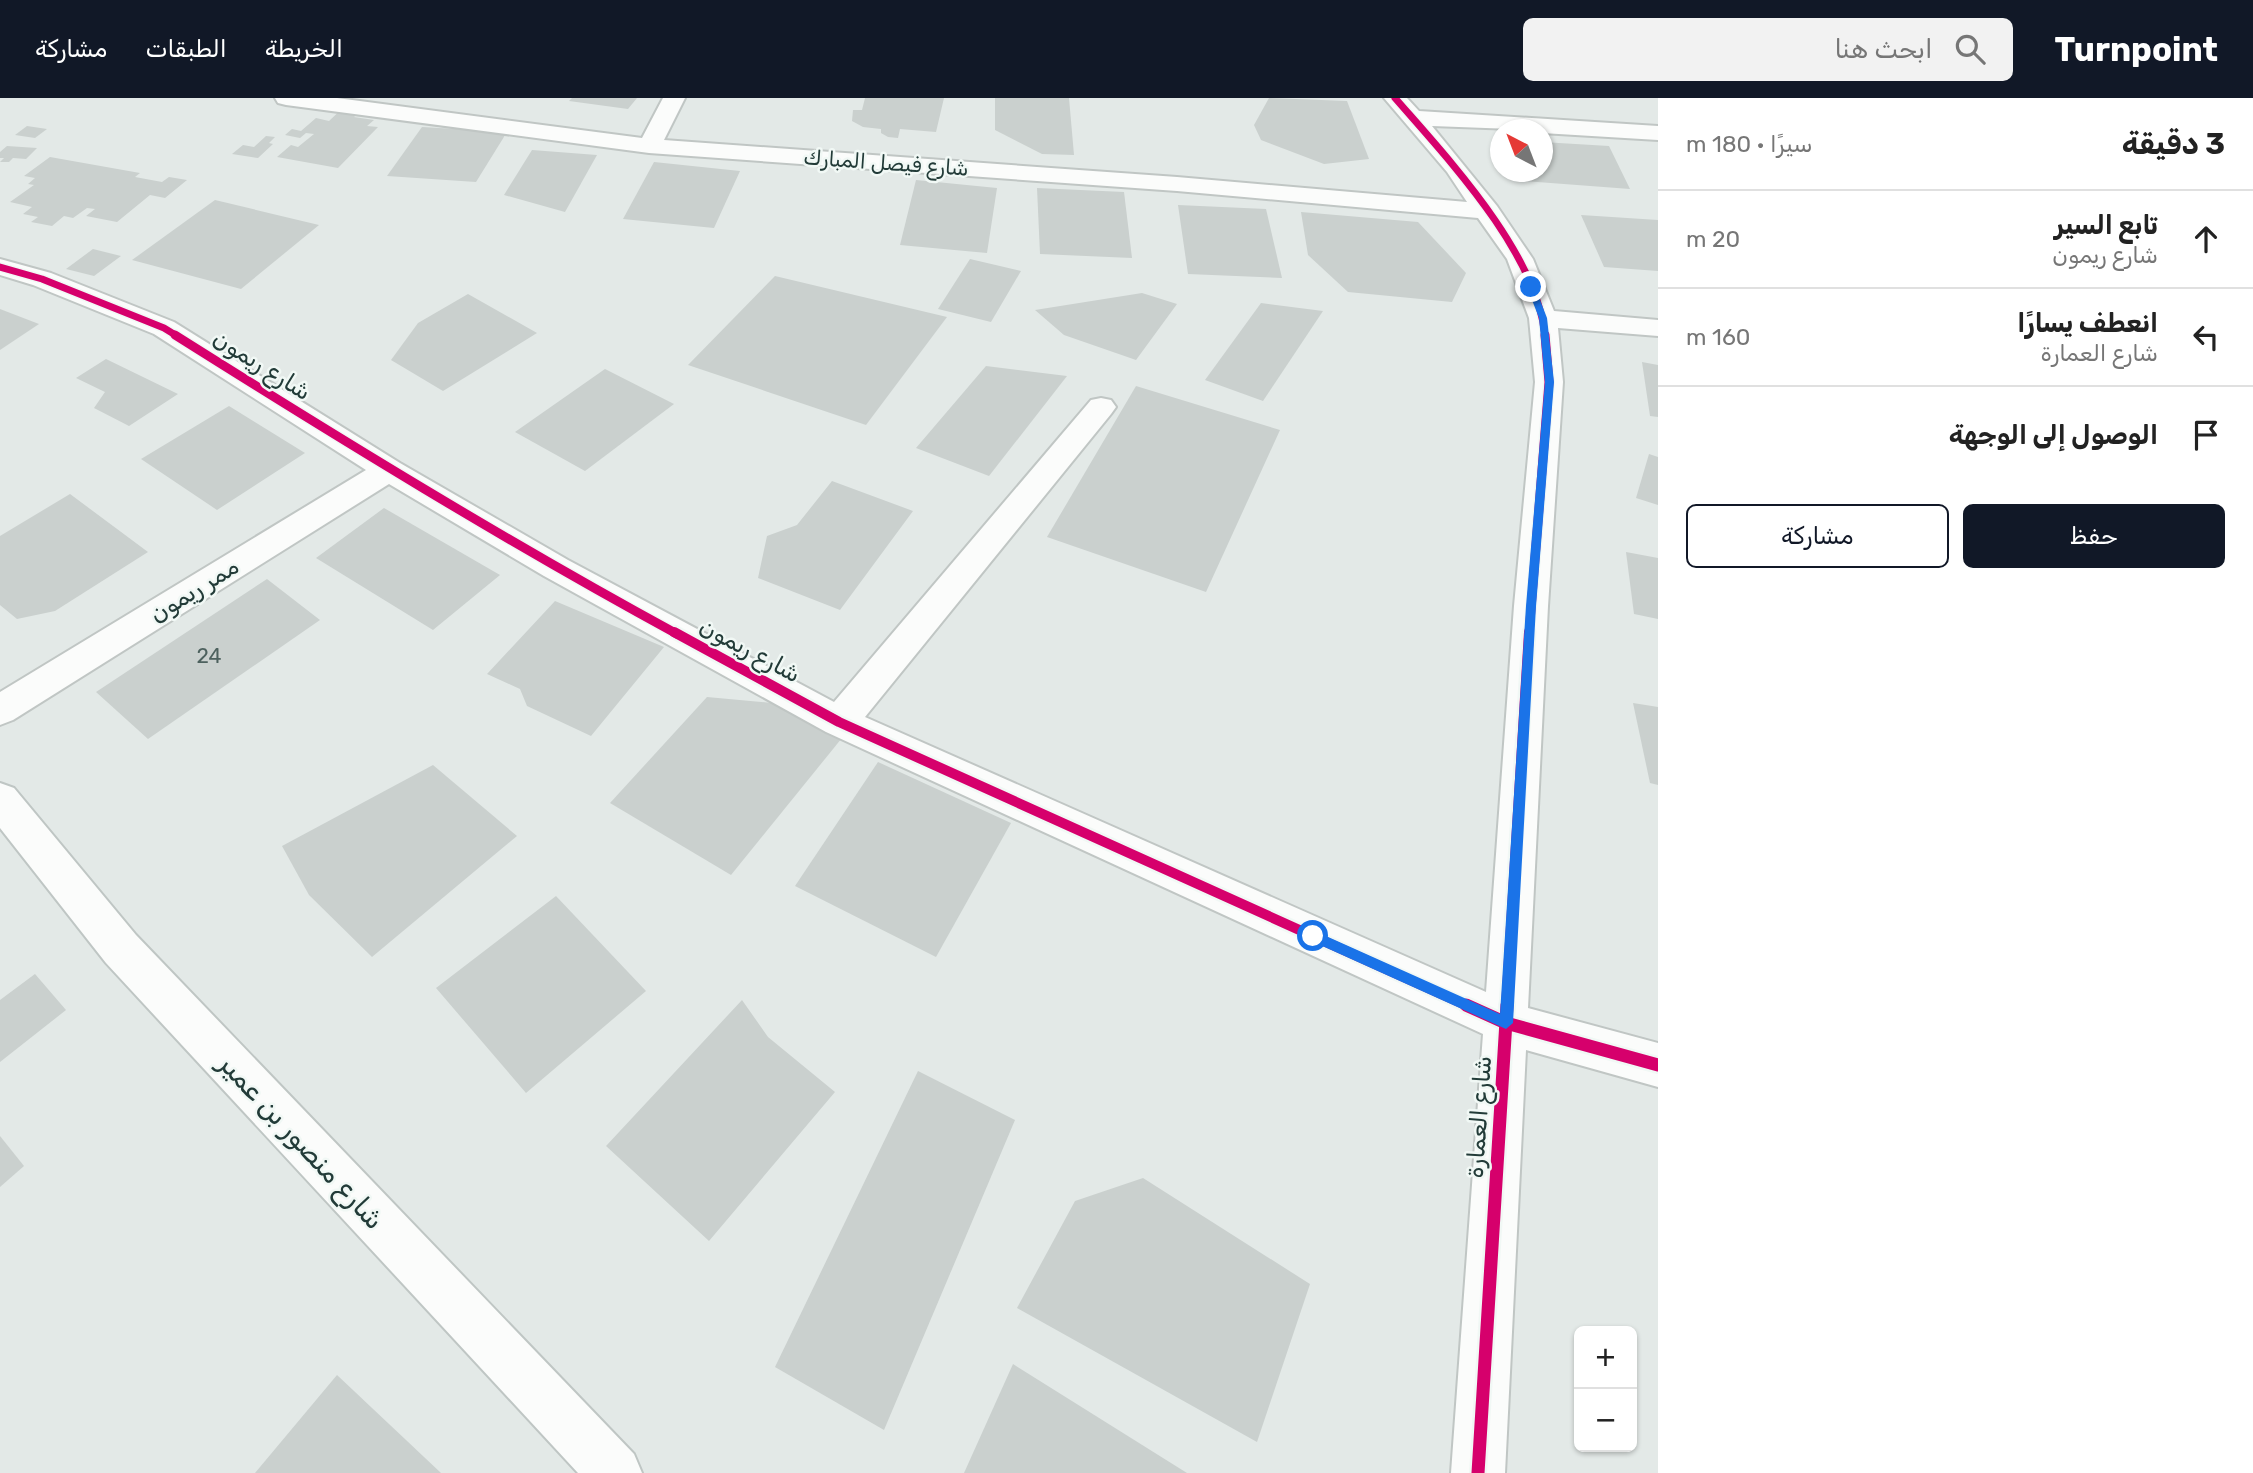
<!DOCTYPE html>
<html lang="ar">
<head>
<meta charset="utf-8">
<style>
	:root { --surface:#fff; --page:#f2f2f2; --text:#222; --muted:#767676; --line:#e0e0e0; --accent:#111827 }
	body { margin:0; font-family:Rubik,Cairo,sans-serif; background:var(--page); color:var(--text); direction:rtl }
	.controls { position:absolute; right:21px; bottom:21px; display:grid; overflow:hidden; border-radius:10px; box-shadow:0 2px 5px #0004 }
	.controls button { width:63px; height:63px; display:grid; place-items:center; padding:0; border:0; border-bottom:2px solid var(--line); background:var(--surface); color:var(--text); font:35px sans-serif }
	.compass { position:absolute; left:1490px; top:21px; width:63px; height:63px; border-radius:50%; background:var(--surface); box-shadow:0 2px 5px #0004; rotate:318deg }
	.stop { position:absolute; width:21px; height:21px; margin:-16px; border:5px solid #1a73e8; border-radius:50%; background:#fff }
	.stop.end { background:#1a73e8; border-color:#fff; box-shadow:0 2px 7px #0008 }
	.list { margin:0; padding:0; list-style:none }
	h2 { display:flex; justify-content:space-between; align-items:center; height:91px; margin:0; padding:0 28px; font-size:30px }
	h2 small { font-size:23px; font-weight:400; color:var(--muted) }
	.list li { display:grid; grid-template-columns:46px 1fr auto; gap:21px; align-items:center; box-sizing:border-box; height:98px; padding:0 28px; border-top:2px solid var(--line) }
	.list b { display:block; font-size:26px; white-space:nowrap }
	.list p { margin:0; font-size:23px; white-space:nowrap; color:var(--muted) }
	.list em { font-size:23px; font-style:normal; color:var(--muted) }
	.actions { display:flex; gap:14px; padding:21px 28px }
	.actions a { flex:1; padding:16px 0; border:2px solid var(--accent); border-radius:10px; text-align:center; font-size:24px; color:var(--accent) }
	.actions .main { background:var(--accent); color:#fff }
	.icon { flex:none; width:38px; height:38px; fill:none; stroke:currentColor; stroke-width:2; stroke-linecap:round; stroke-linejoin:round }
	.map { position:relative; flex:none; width:1658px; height:1375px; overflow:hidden; direction:ltr }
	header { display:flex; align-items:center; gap:42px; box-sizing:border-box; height:98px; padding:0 35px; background:var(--accent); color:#fff }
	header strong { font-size:33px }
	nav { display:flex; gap:38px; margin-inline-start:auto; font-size:24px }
	.search { width:490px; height:63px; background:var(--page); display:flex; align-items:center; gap:18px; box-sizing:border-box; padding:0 24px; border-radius:10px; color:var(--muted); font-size:26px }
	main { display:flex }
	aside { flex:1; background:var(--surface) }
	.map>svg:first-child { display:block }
	.building { fill:#cad0ce }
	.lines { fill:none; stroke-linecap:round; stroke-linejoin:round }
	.street-casing { stroke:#c0c6c4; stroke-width:4 }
	.secondary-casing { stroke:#bfc6c4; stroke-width:4 }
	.street { fill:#fbfcfb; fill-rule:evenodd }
	.secondary { fill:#fbfcfb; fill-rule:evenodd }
	.cycleway-far3-casing { stroke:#f1f8f5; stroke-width:10 }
	.cycleway-far2-casing { stroke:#f1f8f5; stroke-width:12 }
	.cycleway-far1-casing { stroke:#f1f8f5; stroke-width:15 }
	.cycleway-casing { stroke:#f1f8f5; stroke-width:18 }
	.cycleway-far3 { stroke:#d6006c; stroke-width:7 }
	.cycleway-far2 { stroke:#d6006c; stroke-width:9 }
	.cycleway-far1 { stroke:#d6006c; stroke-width:10 }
	.cycleway { stroke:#d6006c; stroke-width:13 }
	.route { fill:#1a73e8 }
	.labels { text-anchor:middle; stroke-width:5; stroke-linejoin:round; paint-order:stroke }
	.far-street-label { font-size:21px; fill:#223b38; stroke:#f1f8f5 }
	.number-label { font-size:21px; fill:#4d615e }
	.street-label { font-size:24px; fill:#223b38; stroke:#f1f8f5 }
	.near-street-label { font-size:28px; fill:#223b38; stroke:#f1f8f5 }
</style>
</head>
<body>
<header>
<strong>Turnpoint</strong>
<div class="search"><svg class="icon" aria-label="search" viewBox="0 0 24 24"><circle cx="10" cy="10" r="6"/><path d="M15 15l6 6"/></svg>ابحث هنا</div>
<nav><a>الخريطة</a><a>الطبقات</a><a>مشاركة</a></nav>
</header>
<main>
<aside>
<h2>3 دقيقة<small>سيرًا · 180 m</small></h2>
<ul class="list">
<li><svg class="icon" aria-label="ahead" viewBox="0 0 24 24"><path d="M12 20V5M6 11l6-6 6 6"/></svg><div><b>تابع السير</b><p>شارع ريمون</p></div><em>20 m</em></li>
<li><svg class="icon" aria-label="left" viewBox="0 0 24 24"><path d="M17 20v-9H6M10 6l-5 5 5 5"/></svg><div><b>انعطف يسارًا</b><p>شارع العمارة</p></div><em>160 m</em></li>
<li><svg class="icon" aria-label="arrive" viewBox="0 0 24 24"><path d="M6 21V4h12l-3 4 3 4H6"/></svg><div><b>الوصول إلى الوجهة</b></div></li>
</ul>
<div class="actions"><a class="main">حفظ</a><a>مشاركة</a></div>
</aside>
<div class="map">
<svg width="1658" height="1375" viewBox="0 0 1658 1375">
	<rect width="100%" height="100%" fill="#e3e9e7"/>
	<g class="building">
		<polygon points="572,0 637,0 628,11 569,3"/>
		<polygon points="865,0 944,0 936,34 900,31 898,40 888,39 881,35 881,31 863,29 852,23 853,12 862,12"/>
		<polygon points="995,0 1069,0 1074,57 1042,56 995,32"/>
		<polygon points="1269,0 1347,3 1369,61 1324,66 1261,42 1254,27"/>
		<polygon points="344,9 362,12 354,19 374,22 367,28 378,29 338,70 277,59 291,47 298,49 314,36 306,35 300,40 285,37 292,31 301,33 316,20 329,23"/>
		<polygon points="27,28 47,31 35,40 15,37"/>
		<polygon points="422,29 507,34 476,84 387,78"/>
		<polygon points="266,38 275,39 269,45 273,46 258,60 232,56 243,47 254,49"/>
		<polygon points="1542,44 1609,48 1630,91 1524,83 1520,74 1542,74"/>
		<polygon points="7,48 37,50 26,61 13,60 9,64 0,64 4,60 0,60 0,54"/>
		<polygon points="532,52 597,57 565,114 504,97"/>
		<polygon points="50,59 140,75 135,79 162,84 169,79 187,82 165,100 150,97 117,124 86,118 95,111 87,110 73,120 64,118 52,128 31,124 38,119 23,116 32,109 10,104 34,87 28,86 35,80 24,78"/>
		<polygon points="654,64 740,73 714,130 623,121"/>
		<polygon points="916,82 997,90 987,155 900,147"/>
		<polygon points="1037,90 1124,94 1132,160 1040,156"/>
		<polygon points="215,102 319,127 241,191 132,162"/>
		<polygon points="1178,107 1266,111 1282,180 1188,176"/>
		<polygon points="1301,114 1418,124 1466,175 1452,204 1348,194 1308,157"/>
		<polygon points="1581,117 1658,122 1658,173 1604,169"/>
		<polygon points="93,151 121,158 94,178 66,171"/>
		<polygon points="970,161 1021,173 991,224 938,211"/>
		<polygon points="775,178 947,219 866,327 688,267"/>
		<polygon points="1142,195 1177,206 1136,262 1064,237 1035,212"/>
		<polygon points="468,196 537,235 443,293 391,262 418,225"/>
		<polygon points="1261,205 1323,213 1263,303 1205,282"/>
		<polygon points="0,211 39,226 0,252"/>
		<polygon points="106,261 178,296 129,328 94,310 105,294 76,280"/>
		<polygon points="1642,264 1658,267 1658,319 1650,318"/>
		<polygon points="986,268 1067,278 989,378 916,350"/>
		<polygon points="605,271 674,306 585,373 515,334"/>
		<polygon points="1136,288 1280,332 1206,494 1047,439"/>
		<polygon points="229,308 305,355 217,412 141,361"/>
		<polygon points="1649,356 1658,359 1658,407 1636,400"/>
		<polygon points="832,383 913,413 840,512 758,480 767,438 797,427"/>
		<polygon points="70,396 148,454 55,513 17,521 0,507 0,438"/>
		<polygon points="384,410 500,477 433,532 316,460"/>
		<polygon points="1626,454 1658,460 1658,521 1634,516"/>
		<polygon points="267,481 320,522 148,641 96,594"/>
		<polygon points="555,503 664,549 591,638 527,608 520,591 487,576"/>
		<polygon points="707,599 793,607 846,635 731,777 610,705"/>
		<polygon points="1633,605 1658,609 1658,687 1650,685"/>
		<polygon points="878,664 1011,725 936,859 795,788"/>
		<polygon points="433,667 517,738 372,859 309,797 282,748"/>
		<polygon points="556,798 646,893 526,995 436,890"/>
		<polygon points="35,876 66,912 0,964 0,902"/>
		<polygon points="742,902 768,939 835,994 709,1143 606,1048"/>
		<polygon points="918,973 1015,1022 884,1332 775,1269"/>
		<polygon points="0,1038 24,1068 0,1089"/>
		<polygon points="1143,1080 1310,1186 1257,1344 1017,1210 1075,1103"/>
		<polygon points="1013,1266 1187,1375 964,1375"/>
		<polygon points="337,1277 441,1375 255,1375"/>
	</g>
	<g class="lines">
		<g class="street-casing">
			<polygon id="street" points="275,0 337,0 642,40 663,0 685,0 664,42 1177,79 1467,104 1447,74 1384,0 1407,0 1419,13 1658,28 1658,42 1542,35 1542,32 1432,28 1497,108 1533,161 1554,213 1658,222 1658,238 1558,230 1563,284 1548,508 1528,910 1658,945 1658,989 1526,952 1505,1375 1451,1375 1483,936 826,634 544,478 389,386 13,622 0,627 0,594 366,372 154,236 33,187 0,177 0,161 51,175 174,224 400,365 568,462 834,604 1091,302 1101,300 1111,302 1116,309 1111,316 865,619 1486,894 1514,508 1535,284 1529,220 1507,161 1478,120 1177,93 649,55 286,7 278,5"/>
		</g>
		<g class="secondary-casing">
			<polygon id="secondary" points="0,685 14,690 136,837 634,1356 642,1375 578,1375 106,865 0,730"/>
		</g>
		<use href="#street" class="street"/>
		<use href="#secondary" class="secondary"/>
		<g class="cycleway-far3-casing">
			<g id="cycleway-far3">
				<path d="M1395,0c54,62 142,155 150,238"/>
				<polyline points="0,169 42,181 164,230 177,238"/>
			</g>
		</g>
		<g class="cycleway-far2-casing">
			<g id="cycleway-far2">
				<path d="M175,237c165,104 331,206 502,299"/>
				<polyline points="1529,536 1549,284 1545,237"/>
			</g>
		</g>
		<g class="cycleway-far1-casing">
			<g id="cycleway-far1">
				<polyline points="674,534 839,624 1470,909"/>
				<polyline points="1506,909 1529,534"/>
			</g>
		</g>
		<g class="cycleway-casing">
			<g id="cycleway">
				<polyline points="1466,907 1506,925 1658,967"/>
				<polyline points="1478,1375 1507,907"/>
			</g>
		</g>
		<use href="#cycleway-far3" class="cycleway-far3"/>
		<use href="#cycleway-far2" class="cycleway-far2"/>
		<use href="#cycleway-far1" class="cycleway-far1"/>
		<use href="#cycleway" class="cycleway"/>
	</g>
	<polygon class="route" points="1531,186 1535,189 1547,220 1554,284 1536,508 1513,925 1506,931 1309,842 1307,838 1313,832 1317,834 1500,916 1526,508 1545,284 1539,220 1527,189"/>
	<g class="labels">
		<g class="far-street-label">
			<text transform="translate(886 65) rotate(4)" y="7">شارع فيصل المبارك</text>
		</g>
		<g class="number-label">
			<text x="209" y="565">24</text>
		</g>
		<g class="street-label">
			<text transform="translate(262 267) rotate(32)" y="8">شارع ريمون</text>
			<text transform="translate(194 492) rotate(-32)" y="8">ممر ريمون</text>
			<text transform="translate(750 552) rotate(28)" y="8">شارع ريمون</text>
			<text transform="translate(1479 1019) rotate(-86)" y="8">شارع العمارة</text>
		</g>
		<g class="near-street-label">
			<text transform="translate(302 1043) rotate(47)" y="10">شارع منصور بن عمير</text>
		</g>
	</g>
</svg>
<div class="controls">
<button>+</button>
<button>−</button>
</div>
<svg class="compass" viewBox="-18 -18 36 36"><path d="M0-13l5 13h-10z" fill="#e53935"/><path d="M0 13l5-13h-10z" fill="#767676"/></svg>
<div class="stop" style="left:1313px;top:838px"></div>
<div class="stop end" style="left:1531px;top:189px"></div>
</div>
</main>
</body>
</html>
